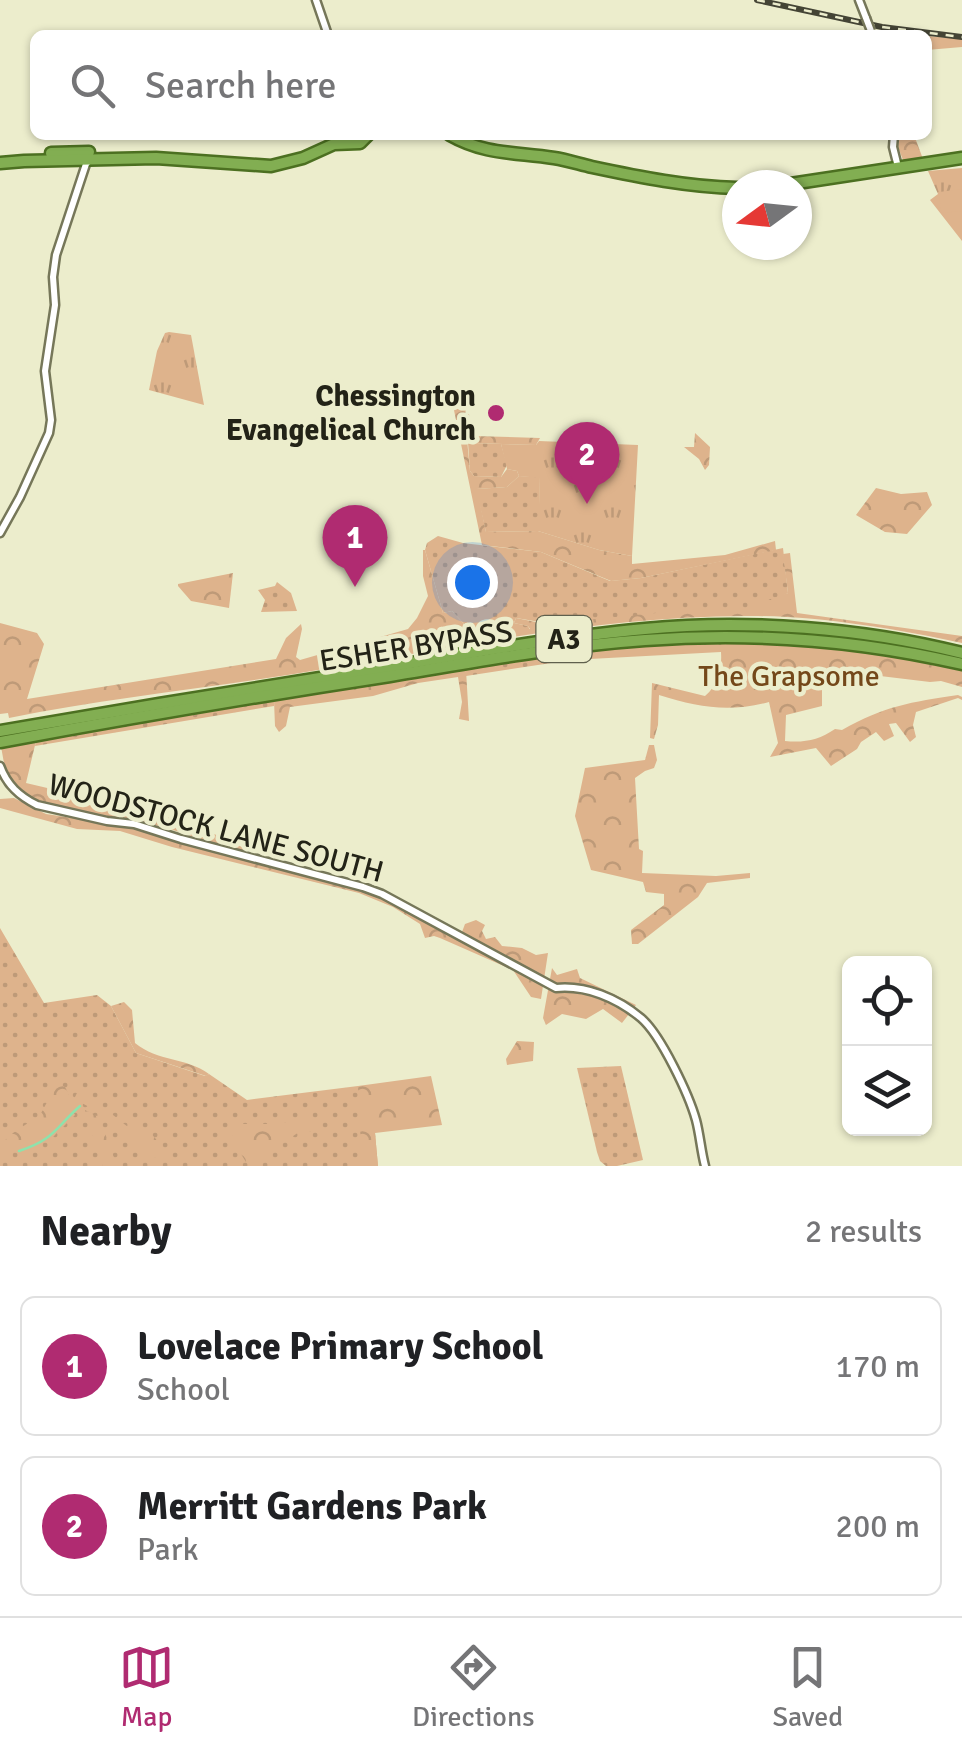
<!DOCTYPE html>
<html lang="en">
<head>
<meta charset="utf-8">
<style>
	:root { --surface:#fff; --page:#f6f6f6; --text:#202124; --muted:#757577; --line:#e0e0e0; --accent:#b02b71 }
	body { margin:0; font-family:Signika,sans-serif; background:var(--page); color:var(--text) }
	.controls { position:absolute; right:30px; bottom:30px; display:grid; overflow:hidden; border-radius:15px; box-shadow:0 2px 8px #0004 }
	.controls button { width:90px; height:90px; display:grid; place-items:center; padding:0; border:0; border-bottom:2px solid var(--line); background:var(--surface); color:var(--text); font:50px sans-serif }
	.compass { position:absolute; left:722px; top:170px; width:90px; height:90px; border-radius:50%; background:var(--surface); box-shadow:0 2px 8px #0004; rotate:255deg }
	.you { position:absolute; left:472px; top:582px; width:35px; height:35px; margin:-25px; border:8px solid #fff; border-radius:50%; background:#1a73e8; box-shadow:0 0 0 15px #1a73e833 }
	.badge { display:grid; place-items:center; width:65px; height:65px; border-radius:50%; background:var(--accent); color:#fff; font-size:32px; font-weight:700 }
	.pin { position:absolute; translate:-50% -82px; filter:drop-shadow(0 2px 5px #0008) }
	.pin::after { content:''; position:absolute; top:52px; width:35px; height:30px; background:inherit; clip-path:polygon(0 0,100% 0,50% 100%) }
	.list { margin:0; padding:0; list-style:none }
	h2 { display:flex; justify-content:space-between; align-items:center; height:130px; margin:0; padding:0 40px; font-size:42px }
	h2 small { font-size:32px; font-weight:400; color:var(--muted) }
	.list li { display:grid; grid-template-columns:65px 1fr auto; gap:30px; align-items:center; box-sizing:border-box; height:140px; margin:0 20px 20px; padding:0 20px; border:2px solid var(--line); border-radius:15px }
	.list b { display:block; font-size:38px; white-space:nowrap }
	.list p { margin:0; font-size:32px; white-space:nowrap; color:var(--muted) }
	.list em { font-size:32px; font-style:normal; color:var(--muted) }
	.icon { flex:none; width:55px; height:55px; fill:none; stroke:currentColor; stroke-width:2; stroke-linecap:round; stroke-linejoin:round }
	.map { position:relative; flex:none; width:962px; height:1166px; overflow:hidden }
	.search { position:absolute; background:var(--surface); box-shadow:0 2px 8px #0004; left:30px; right:30px; top:30px; height:110px; display:flex; align-items:center; gap:25px; box-sizing:border-box; padding:0 35px; border-radius:15px; color:var(--muted); font-size:38px }
	.sheet { height:450px; background:var(--surface) }
	nav { display:flex; justify-content:space-around; align-items:center; box-sizing:border-box; height:140px; border-top:2px solid var(--line); background:var(--surface); font-size:28px; color:var(--muted) }
	nav a { display:grid; justify-items:center; gap:5px }
	nav .on { color:var(--accent) }
	.map>svg:first-child { display:block }
	.grass { fill:url(#grass-dots) }
	.forest { fill:url(#forest-crowns) }
	.park { fill:url(#park-tufts) }
	.pitch { fill:#deb38c }
	.lines { fill:none; stroke-linecap:round; stroke-linejoin:round }
	.stream { stroke:#8ee2ac; stroke-width:2.5 }
	.tertiary-casing { stroke:#767759; stroke-width:11 }
	.trunk-casing { stroke:#4c7021; stroke-width:15 }
	.tertiary { stroke:#fff; stroke-width:6 }
	.trunk { stroke:#82ae52; stroke-width:10 }
	.rail-casing { stroke:#444435; stroke-width:6 }
	.rail { stroke:#ecedcc; stroke-width:2.5; stroke-dasharray:8; stroke-linecap:butt }
	.tertiary-bridge-casing { stroke:#767759; stroke-width:11; stroke-linecap:butt }
	.tertiary-bridge { stroke:#fff; stroke-width:6 }
	.poi-dot { fill:#b02b71; stroke:#ecedcc; stroke-width:4 }
	.labels { text-anchor:middle; stroke-width:9; stroke-linejoin:round; paint-order:stroke }
	.shield { fill:#ecedcc; stroke:#5f604d; stroke-width:2.5 }
	.shield-label { font-size:28px; font-weight:bold; fill:#232317 }
	.poi-label { font-size:30px; font-weight:bold; fill:#232317; stroke:#ecedcc; text-anchor:end }
	.street-label { font-size:30px; fill:#232317; stroke:#ecedcc }
	.park-label { font-size:30px; fill:#74481a; stroke:#ecedcc }
</style>
</head>
<body>
<div class="map">
<svg width="962" height="1166" viewBox="0 0 962 1166">
	<defs>
		<pattern id="grass-dots" width="8" height="8" patternUnits="userSpaceOnUse" patternTransform="scale(2.5)"><rect width="8" height="8" fill="#deb38c"/><path d="M2 2h.1M6 6h.1" fill="none" stroke="#be9a78" stroke-width="1.8" stroke-linecap="round"/></pattern>
		<pattern id="forest-crowns" width="20" height="18" patternUnits="userSpaceOnUse" patternTransform="scale(2.5)"><rect width="20" height="18" fill="#deb38c"/><path d="M2 6a3 3 0 1 1 6 0M12 15a3 3 0 1 1 6 0" fill="none" stroke="#be9a78"/></pattern>
		<pattern id="park-tufts" width="24" height="20" patternUnits="userSpaceOnUse" patternTransform="scale(2.5)"><rect width="24" height="20" fill="#deb38c"/><path d="M3 7l-1-3M5 7V3M7 7l1-3M15 17l-1-3M17 17v-4M19 17l1-3" fill="none" stroke="#be9a78"/></pattern>
	</defs>
	<rect width="100%" height="100%" fill="#ecedcc"/>
	<g class="grass">
		<polygon points="466,414 469,414 473,443 501,444 507,465 501,477 474,476 470,471"/>
		<polygon points="519,476 540,477 539,531 486,532 476,489 507,487"/>
		<polygon points="438,536 463,543 541,552 610,581 641,578 783,548 788,593 754,612 552,624 516,618 514,623 528,626 530,630 468,641 465,625 452,611 443,613 425,550 427,543"/>
		<polygon points="277,582 291,593 297,611 261,612 265,600 258,590 275,586"/>
		<polygon points="571,652 571,660 466,676 466,670"/>
		<polygon points="274,701 274,706 35,746 36,741"/>
		<polygon points="0,928 44,1003 97,995 111,1006 136,1053 205,1076 209,1074 247,1100 358,1086 375,1133 378,1166 0,1166"/>
		<polygon points="621,1066 643,1160 617,1166 606,1166 600,1161 597,1152 577,1068"/>
	</g>
	<g class="forest">
		<polygon points="927,36 962,39 962,47 927,50"/>
		<polygon points="899,135 914,135 923,159 908,162 903,160 898,147"/>
		<polygon points="450,391 467,396 465,418 470,471 474,476 501,477 507,469 517,471 519,476 507,487 477,489 486,532 538,531 599,550 632,556 632,564 725,555 775,541 776,550 641,578 611,581 541,552 482,545"/>
		<polygon points="695,433 710,447 709,465 705,470 699,459 684,447 694,447"/>
		<polygon points="472,436 540,438 536,445 472,443"/>
		<polygon points="876,488 901,494 927,492 932,505 907,534 885,532 856,515"/>
		<path d="M423,550h2l18,63 9,-2 13,14 3,16 62,-12 -2,-3 -14,-3 2,-5 30,6 130,-13 77,1 9,-10 26,-9 -5,-39 7,-1 7,60 165,23v7c-66,-14 -142,-27 -210,-27 -153,-1 -307,34 -458,58 -94,15 -191,25 -285,44l-1,-5 -8,1v-91l37,10 7,11 -17,55 249,-40 10,-21 15,-14 1,5 -6,28 4,3 108,-31 9,-11 11,-22 -5,-20z"/>
		<polygon points="233,573 229,608 191,601 178,586 178,584"/>
		<path d="M750,642l117,9 95,20v16l-21,-6 -11,1 -108,-13v37l-36,9 -1,26c19,2 34,-1 50,-12l7,1c42,-24 69,-28 116,-35l4,2v3l-4,-2 -42,14 -3,13 3,12 -6,5 -14,-19 -7,1 5,12 -10,5 -8,-9 -15,10 -4,7 -26,17 -15,-18 -46,9 8,-14 -9,-41c-41,11 -71,5 -110,-7l-1,30 -4,14 -4,-1 2,-55 53,13c14,-12 17,-27 16,-44l-150,8v-8l75,-8z"/>
		<polygon points="466,670 469,721 459,719 462,702 458,677 418,683 373,696 290,707 286,726 279,732 275,726 274,701"/>
		<path d="M36,741l-10,42 132,31 52,18 36,17 -1,4c-36,-11 -73,-25 -111,-33 -34,-7 -91,-5 -117,-31 -12,-11 -13,-28 -16,-42z"/>
		<polygon points="649,745 654,745 657,760 654,768 645,771 635,778 639,849 643,851 642,873 716,876 750,873 750,878 707,883 698,897 638,944 632,944 631,930 664,905 664,894 646,892 643,882 591,870 575,816 585,768 645,760"/>
		<polygon points="14,798 46,814 133,827 359,889 382,897 459,940 465,924 476,920 485,925 482,931 486,939 495,937 502,946 522,948 536,955 548,953 541,999 531,997 513,970 440,938 434,936 425,938 420,924 393,907 359,893 172,847 120,831 77,829 0,808 0,799"/>
		<polygon points="552,968 557,975 577,969 580,978 636,1005 622,1023 603,1009 586,1019 562,1014 546,1025 543,1018"/>
		<path d="M124,1002l8,8 3,33c23,19 51,14 74,31l-3,2 -70,-23 -25,-47z"/>
		<polygon points="517,1041 534,1042 533,1061 507,1065 506,1059"/>
		<polygon points="431,1076 442,1125 375,1133 378,1166 362,1166 358,1086"/>
		<path d="M57,1084l8,3c6,10 4,18 10,28l-23,23 -52,19v-12l13,-12 27,-18z"/>
		<path d="M77,1093c27,8 43,33 68,44l7,-2 11,11 -4,12 -10,-1 -54,-47 -21,-11z"/>
		<path d="M85,1110l14,7 18,49h-14c-3,-20 -16,-36 -18,-56z"/>
		<polygon points="312,1120 316,1125 310,1132 299,1132 264,1156 246,1162 241,1154 234,1151 231,1124 272,1124"/>
	</g>
	<g class="park">
		<polygon points="962,168 962,241 930,200 938,194 928,171"/>
		<polygon points="169,332 191,335 204,405 149,390 157,351 165,333"/>
		<polygon points="539,441 638,445 632,556 599,550 538,531 540,478 519,476 517,471 507,469 501,444 536,445"/>
	</g>
	<polygon class="pitch" points="962,189 962,211 941,213 939,192"/>
	<g class="lines">
		<path class="stream" d="M19,1151c35,-11 36,-23 61,-45"/>
		<g class="tertiary-casing">
			<g id="tertiary">
				<polyline points="316,0 328,35"/>
				<polyline points="859,0 866,18"/>
				<polyline points="894,135 893,147 898,167"/>
				<polyline points="0,533 20,497 49,433 51,420 45,371 55,305 53,277 56,255 86,164 91,158"/>
				<path d="M0,766c7,19 19,30 37,39l70,16 27,3 47,15 182,48 19,7 174,94c30,-3 61,10 85,30 20,17 48,77 55,102 4,15 5,31 9,46"/>
			</g>
		</g>
		<g class="trunk-casing">
			<g id="trunk">
				<path d="M450,135c35,20 66,17 104,23 13,2 25,6 38,9 47,10 97,20 145,21"/>
				<polyline points="51,153 89,152"/>
				<polyline points="0,163 24,161 156,158 271,166 303,158 334,144 360,143 368,135"/>
				<polyline points="784,185 962,158"/>
				<path d="M0,731c127,-22 255,-43 382,-63 87,-15 175,-31 263,-39 102,-10 218,-1 317,24"/>
				<path d="M0,742c130,-24 259,-46 390,-66 84,-14 170,-30 255,-36 107,-8 213,0 317,24"/>
			</g>
		</g>
		<use href="#tertiary" class="tertiary"/>
		<use href="#trunk" class="trunk"/>
		<g class="rail-casing">
			<polyline id="rail" points="757,0 882,27 962,37"/>
		</g>
		<use href="#rail" class="rail"/>
		<g class="tertiary-bridge-casing">
			<polyline id="tertiary-bridge" points="866,18 871,31"/>
		</g>
		<use href="#tertiary-bridge" class="tertiary-bridge"/>
	</g>
	<circle class="poi-dot" cx="496" cy="413" r="10"/>
	<g class="labels">
		<rect class="shield" x="536.5" y="616" width="55" height="46" rx="8"/>
		<g class="shield-label">
			<text x="564" y="649">A3</text>
		</g>
		<g class="poi-label">
			<text x="476" y="406">Chessington<tspan x="476" dy="34">Evangelical Church</tspan></text>
		</g>
		<g class="street-label">
			<text transform="translate(416 646) rotate(-9)" y="10">ESHER BYPASS</text>
			<text transform="translate(216 828) rotate(15)" y="10">WOODSTOCK LANE SOUTH</text>
		</g>
		<g class="park-label">
			<text x="789" y="686">The Grapsome</text>
		</g>
	</g>
</svg>
<div class="controls">
<button><svg class="icon" aria-label="locate" viewBox="0 0 24 24"><circle cx="12" cy="12" r="6"/><path d="M12 2v4M12 18v4M2 12h4M18 12h4"/></svg></button>
<button><svg class="icon" aria-label="layers" viewBox="0 0 24 24"><path d="M12 4l9 5-9 5-9-5zM3 14l9 5 9-5"/></svg></button>
</div>
<svg class="compass" viewBox="-18 -18 36 36"><path d="M0-13l5 13h-10z" fill="#e53935"/><path d="M0 13l5-13h-10z" fill="#757577"/></svg>
<div class="you"></div>
<div class="pin badge" style="left:355px;top:587px">1</div>
<div class="pin badge" style="left:587px;top:504px">2</div>
<div class="search"><svg class="icon" aria-label="search" viewBox="0 0 24 24"><circle cx="10" cy="10" r="6"/><path d="M15 15l6 6"/></svg>Search here</div>
</div>
<section class="sheet">
<h2>Nearby<small>2 results</small></h2>
<ul class="list">
<li><span class="badge">1</span><div><b>Lovelace Primary School</b><p>School</p></div><em>170 m</em></li>
<li><span class="badge">2</span><div><b>Merritt Gardens Park</b><p>Park</p></div><em>200 m</em></li>
</ul>
</section>
<nav>
<a class="on"><svg class="icon" aria-label="map" viewBox="0 0 24 24"><path d="M3 6l6-2 6 2 6-2v14l-6 2-6-2-6 2zM9 4v14M15 6v14"/></svg>Map</a>
<a><svg class="icon" aria-label="directions" viewBox="0 0 24 24"><path d="M12 3l9 9-9 9-9-9zM9 14v-3h6M13 9l2 2-2 2"/></svg>Directions</a>
<a><svg class="icon" aria-label="saved" viewBox="0 0 24 24"><path d="M7 4h10v16l-5-4-5 4z"/></svg>Saved</a>
</nav>
</body>
</html>
